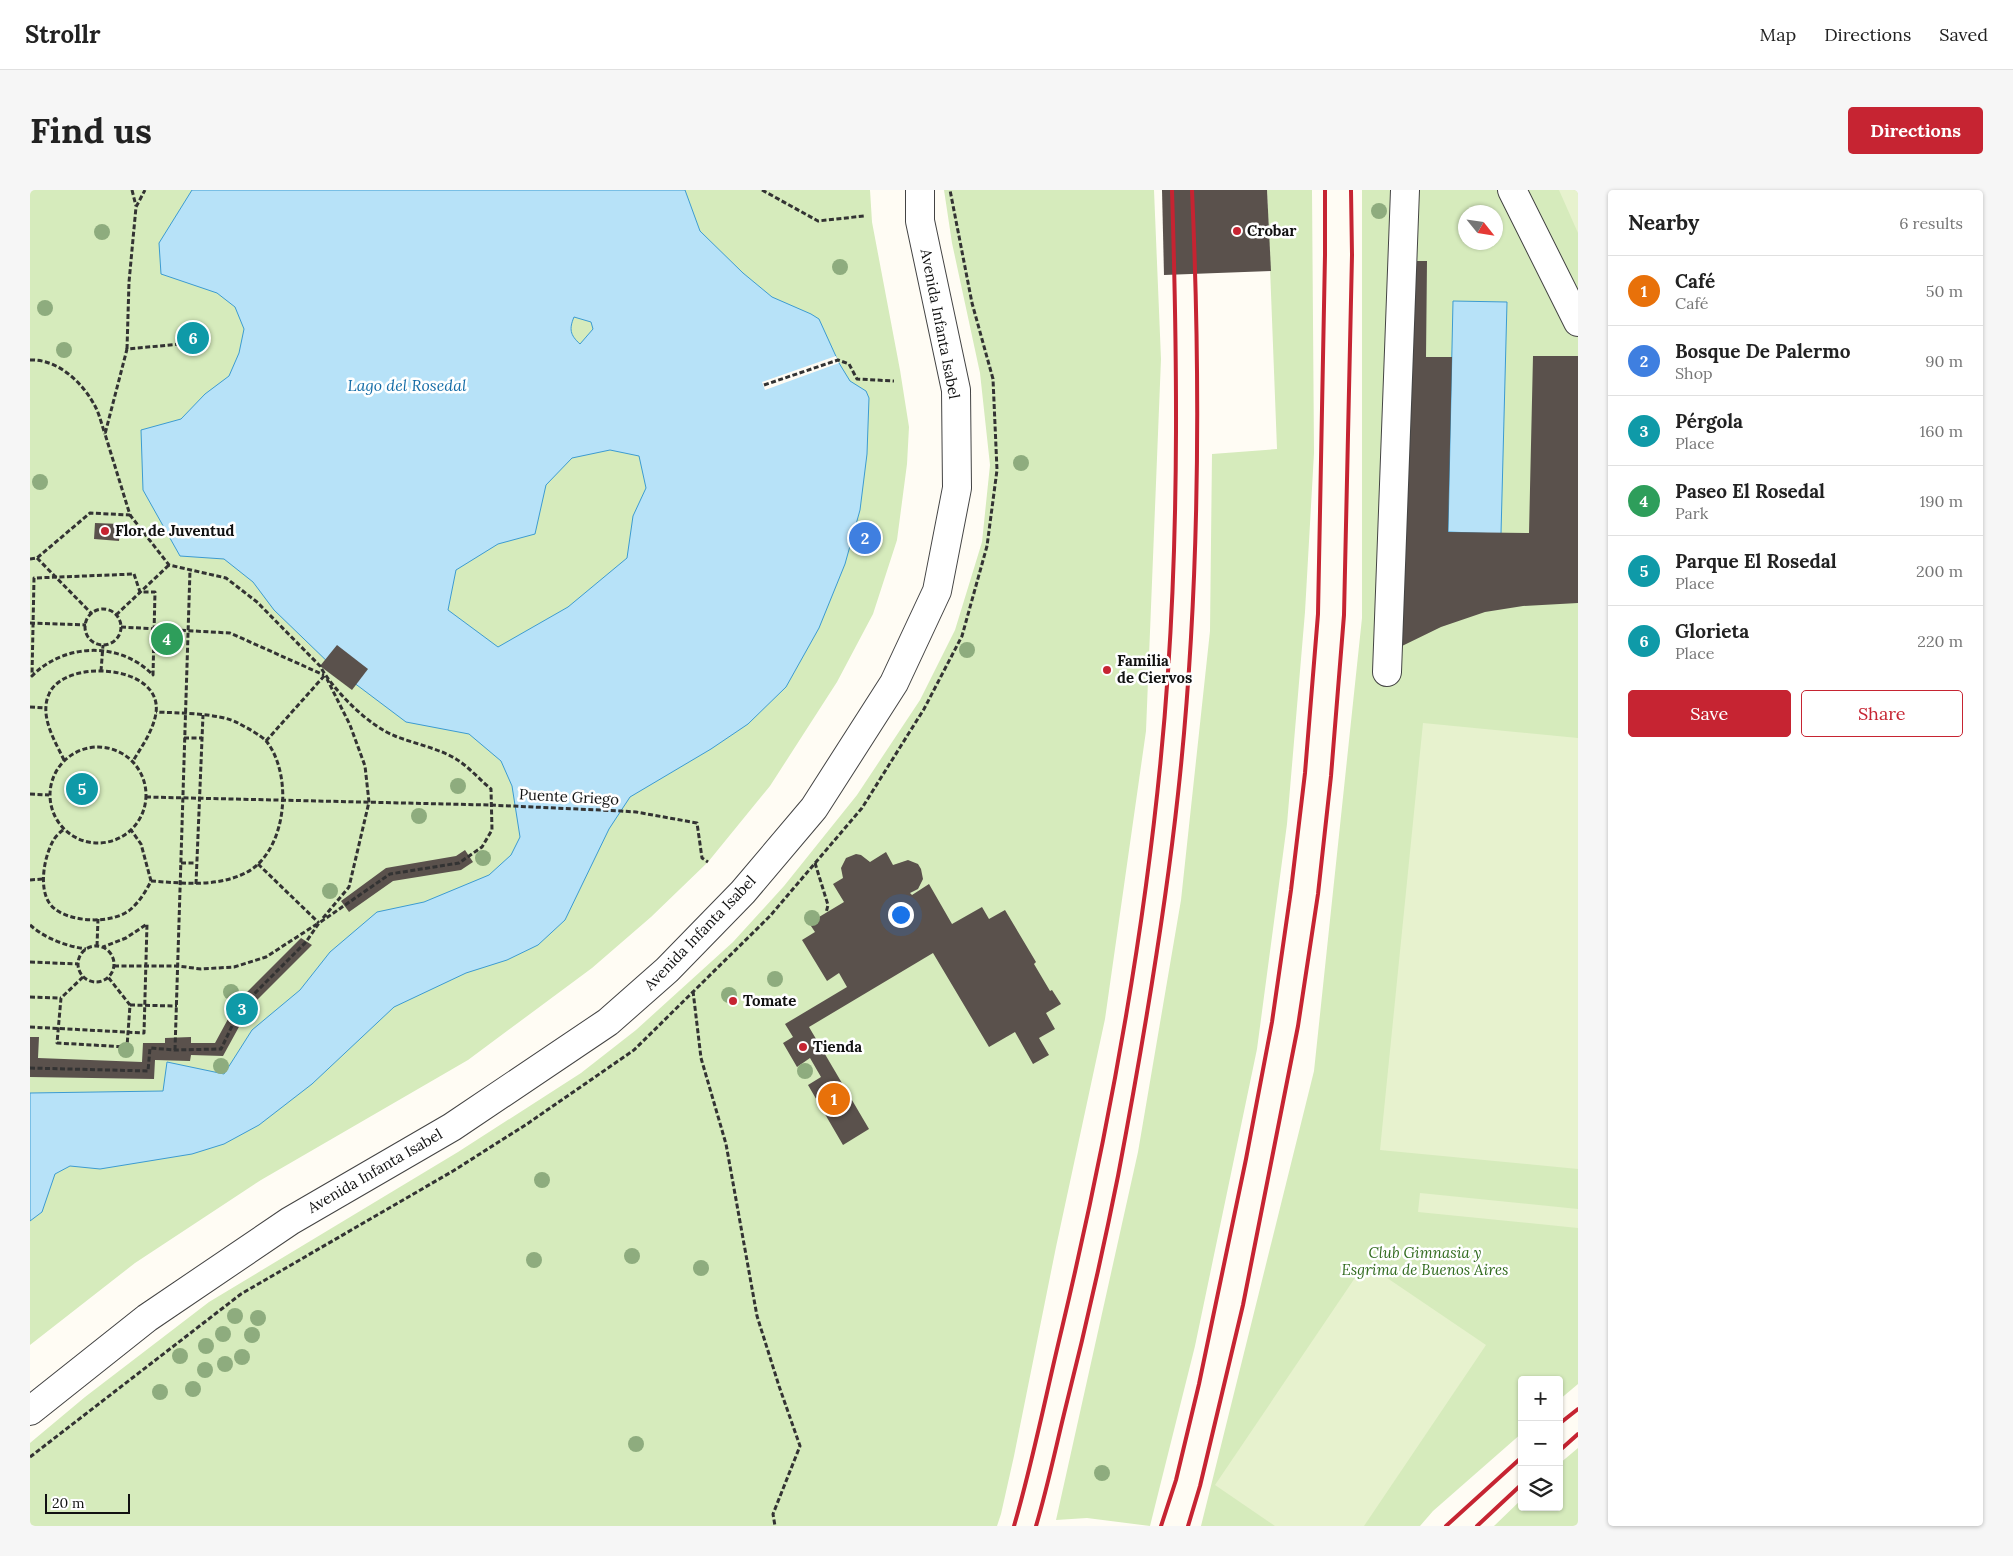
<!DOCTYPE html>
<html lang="en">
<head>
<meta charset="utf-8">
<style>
	:root { --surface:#fff; --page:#f6f6f6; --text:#222; --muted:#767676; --line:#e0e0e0; --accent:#c62432 }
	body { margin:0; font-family:Lora,serif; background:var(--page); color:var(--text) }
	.controls { position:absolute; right:15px; bottom:15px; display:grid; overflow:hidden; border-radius:5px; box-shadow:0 1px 4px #0004 }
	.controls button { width:45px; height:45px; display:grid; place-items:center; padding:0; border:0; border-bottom:1px solid var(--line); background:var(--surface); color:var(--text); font:25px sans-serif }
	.compass { position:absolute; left:1428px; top:15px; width:45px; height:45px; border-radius:50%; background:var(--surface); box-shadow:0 1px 4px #0004; rotate:120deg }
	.scale { position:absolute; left:15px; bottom:12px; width:85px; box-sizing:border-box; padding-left:5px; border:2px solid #111; border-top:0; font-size:14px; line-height:18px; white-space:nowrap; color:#111; -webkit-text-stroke:4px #fff; paint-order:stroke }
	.you { position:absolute; left:870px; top:724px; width:18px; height:18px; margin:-12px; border:4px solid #fff; border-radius:50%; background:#1a73e8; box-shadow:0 0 0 8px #1a73e833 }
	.badge { display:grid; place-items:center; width:32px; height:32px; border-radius:50%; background:var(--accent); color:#fff; font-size:16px; font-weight:700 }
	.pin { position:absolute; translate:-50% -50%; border:2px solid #fff; box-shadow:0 1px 5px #0006 }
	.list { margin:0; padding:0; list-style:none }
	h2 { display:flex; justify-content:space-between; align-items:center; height:65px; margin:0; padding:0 20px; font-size:21px }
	h2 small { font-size:16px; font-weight:400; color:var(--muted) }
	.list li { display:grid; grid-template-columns:32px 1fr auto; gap:15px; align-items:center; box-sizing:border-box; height:70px; padding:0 20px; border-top:1px solid var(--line) }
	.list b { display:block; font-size:19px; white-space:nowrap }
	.list p { margin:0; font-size:16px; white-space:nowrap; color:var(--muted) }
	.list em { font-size:16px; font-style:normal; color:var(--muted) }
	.actions { display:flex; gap:10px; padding:15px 20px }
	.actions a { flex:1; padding:11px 0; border:1px solid var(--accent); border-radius:5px; text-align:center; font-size:18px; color:var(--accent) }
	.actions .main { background:var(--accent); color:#fff }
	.icon { flex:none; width:28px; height:28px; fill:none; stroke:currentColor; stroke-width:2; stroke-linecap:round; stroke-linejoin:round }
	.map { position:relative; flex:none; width:1548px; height:1336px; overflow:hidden; border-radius:5px }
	header { display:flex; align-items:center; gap:30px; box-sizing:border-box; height:70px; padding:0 25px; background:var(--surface); border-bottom:1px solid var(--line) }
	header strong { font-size:24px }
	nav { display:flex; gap:28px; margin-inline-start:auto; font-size:18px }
	.intro { display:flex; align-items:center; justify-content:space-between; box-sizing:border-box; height:120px; padding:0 30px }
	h1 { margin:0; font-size:35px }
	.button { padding:12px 22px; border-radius:5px; background:var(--accent); color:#fff; font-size:18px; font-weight:700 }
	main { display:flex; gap:30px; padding:0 30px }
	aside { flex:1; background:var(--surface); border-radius:5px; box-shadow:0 1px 4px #0004 }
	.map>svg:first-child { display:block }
	.green { fill:#d6ebbc; fill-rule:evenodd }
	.pitch { fill:#e7f2ce }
	.water { fill:#b7e2f8; stroke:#3c9bd1; fill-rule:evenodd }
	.pier { fill:#fffcf4 }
	.building { fill:#5a514c }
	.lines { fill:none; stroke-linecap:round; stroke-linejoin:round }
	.minor-casing { stroke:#444; stroke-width:30 }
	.path { stroke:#333; stroke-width:3; stroke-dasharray:5 2.5; stroke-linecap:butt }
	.minor { stroke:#fff; stroke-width:28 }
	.rail { stroke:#c62432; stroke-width:4 }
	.tree { fill:#8eac7e }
	.poi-dot { fill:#c62432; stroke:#fff; stroke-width:2 }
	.labels { text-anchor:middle; stroke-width:5; stroke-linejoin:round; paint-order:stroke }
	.poi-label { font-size:15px; font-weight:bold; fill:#111; stroke:#fff; text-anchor:start }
	.street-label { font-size:15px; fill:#111; stroke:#fff }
	.park-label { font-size:15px; font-style:italic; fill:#316b1e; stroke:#fff }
	.water-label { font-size:16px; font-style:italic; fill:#156da7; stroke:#fff }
</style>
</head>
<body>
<header>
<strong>Strollr</strong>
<nav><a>Map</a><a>Directions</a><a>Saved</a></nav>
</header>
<div class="intro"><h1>Find us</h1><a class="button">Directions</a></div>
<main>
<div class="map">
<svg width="1548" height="1336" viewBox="0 0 1548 1336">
	<rect width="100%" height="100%" fill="#fffcf4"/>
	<g class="green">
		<polygon points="0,0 840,0 842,32 870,180 879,237 877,274 867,350 843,424 807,492 740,596 678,672 621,727 562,778 438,870 231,990 105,1073 0,1155"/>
		<polygon points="914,0 1124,0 1131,169 1116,541 1075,829 1026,1057 984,1266 971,1324 967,1336 0,1336 0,1253 55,1207 179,1112 428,962 551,883 606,840 703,752 754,696 827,605 890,510 925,440 952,352 960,275 950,183 922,53"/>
		<polygon points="1237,0 1282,0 1284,263 1275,422 1257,634 1227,859 1165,1156 1120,1336 1057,1328 1026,1330 1108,962 1151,710 1180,441 1182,264 1247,259"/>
		<path d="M1332,0h216v1194l-19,16v-20h-37v53l-89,78 -13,15h-219l113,-455 48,-453zM1436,22h30v30h-30z"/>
		<polygon points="1548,1258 1548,1336 1464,1336 1492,1309 1492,1317 1529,1317 1529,1274"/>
	</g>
	<g class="pitch">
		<polygon points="1529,0 1548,0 1548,43"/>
		<polygon points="1393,533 1548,548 1548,979 1350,960"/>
		<polygon points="1390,1003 1548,1019 1548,1038 1388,1022"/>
		<polygon points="1335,1073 1456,1155 1334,1336 1245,1336 1185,1295"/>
	</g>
	<g class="water">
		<path d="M162,0h493l15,41 43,42 29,24 39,17 8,5 20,44 11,18 16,10 3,7 -2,56 -7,56 -15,54 -26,64 -33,59 -38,37 -37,25 -81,48 -21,32 -44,91 -27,25 -31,15 -41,13 -72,34 -82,77 -53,41 -35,19 -32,10 -92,15 -30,-3 -15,8 -13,38 -12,9v-128l133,-2 4,-29 57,12 28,-44 48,-40 30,-38 47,-40 47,-10 65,-27 22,-20 9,-18 -8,-51 -11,-25 -32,-27 -63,-12 -73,-55 -59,-57 -21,-28 -29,-23 -44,-3 -37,-66 -2,-60 40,-11 24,-25 24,-18 10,-23 5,-24 -9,-22 -18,-14 -56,-19 -2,-31zM544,127l17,5 2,7 -13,15c-10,-9 -11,-15 -6,-27zM580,260l29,6 7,32 -13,28 -6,42 -59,49 -70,40 -50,-37 8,-40 42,-26 37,-10 11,-49 26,-27z"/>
		<polygon points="1423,111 1477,112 1471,344 1418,342"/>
	</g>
	<polygon class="pier" points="806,166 809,173 735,200 732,192"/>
	<g class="building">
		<polygon points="1132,0 1237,0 1241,81 1134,85"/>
		<polygon points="1380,71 1397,71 1396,167 1422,167 1418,342 1499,343 1503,166 1548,166 1548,413 1493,416 1455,422 1411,437 1372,456"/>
		<circle cx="163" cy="147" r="14"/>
		<polygon points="65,333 90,334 89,351 64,349"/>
		<polygon points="307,455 338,479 322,500 290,476"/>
		<polygon points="435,660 443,672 431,680 363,691 319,722 311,711 356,678 426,666"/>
		<polygon points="856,662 863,675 878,670 888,674 891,679 893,689 888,699 880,703 882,705 899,694 922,734 952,717 959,729 975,720 1006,772 1004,774 1020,801 1022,800 1031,814 1016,823 1025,839 1009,848 1019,865 1003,874 985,842 959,857 903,763 779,837 839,939 813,955 778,895 791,887 780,868 767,877 753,853 763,847 755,834 817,797 809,783 797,791 772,750 785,742 779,733 814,712 803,694 813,688 811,678 816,668 826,664 831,665 840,672"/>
		<polygon points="271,748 282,755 227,810 210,835 193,866 161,865 160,871 125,870 124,889 0,887 0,847 9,847 8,868 112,872 113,853 135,853 135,848 161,847 161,853 185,853 198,829 217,802"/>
	</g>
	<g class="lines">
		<g class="minor-casing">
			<g id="minor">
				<polyline points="1482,0 1548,132"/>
				<polyline points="1357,482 1375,0"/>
				<polyline points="0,1221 117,1128 260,1031 422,937 578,832 637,780 713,702 784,618 864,493 907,401 927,298 926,200 890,31 890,0"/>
			</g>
		</g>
		<g class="path">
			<polyline points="102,0 106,16"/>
			<polyline points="732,0 788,31 834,26"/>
			<polyline points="97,159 99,92 106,17 115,0"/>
			<path d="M0,170c29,-1 54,24 66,48 4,8 6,18 9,26"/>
			<polyline points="734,195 808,170 819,174 827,189 864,191"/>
			<polyline points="7,368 62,424"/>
			<polyline points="0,369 7,368 60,323 100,325 75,244 97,159 151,154"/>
			<path d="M104,384l6,18h15l-2,83c-33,-34 -89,-32 -121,1l2,-98z"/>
			<circle cx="73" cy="437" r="18"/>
			<polyline points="86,425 139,375"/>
			<polyline points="0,433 56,435"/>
			<polyline points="91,437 200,443 294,485"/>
			<polyline points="71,481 73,455"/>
			<polyline points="0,517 16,518"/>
			<polyline points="154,548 172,548"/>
			<polyline points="236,551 295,485"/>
			<circle cx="68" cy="605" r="48"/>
			<path d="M34,570c-9,-19 -25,-44 -15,-66 15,-36 114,-30 107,19 -3,18 -14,33 -23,48"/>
			<polyline points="0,604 19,605"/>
			<polyline points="116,607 459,615 591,621 606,622 667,633 672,668 678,672"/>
			<path d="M33,640c-4,3 -8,7 -10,11 -10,18 -16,55 2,68 18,14 59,15 76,0 9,-8 15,-18 20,-28l-10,-37 -10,-14"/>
			<polyline points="151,673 166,673"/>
			<polyline points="785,673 798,715 796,723"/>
			<polyline points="228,674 289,733"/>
			<polyline points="0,690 13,689"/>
			<path d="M121,691c30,2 62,6 90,-6 46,-18 53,-98 26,-133 -6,-7 -20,-14 -29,-19 -18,-10 -60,-10 -82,-11"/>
			<polyline points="166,694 173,525"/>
			<polyline points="293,728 319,697 339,612 335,576 320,535 297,489"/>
			<path d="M0,735c16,14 36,21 56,24"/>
			<circle cx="66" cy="774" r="18"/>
			<polyline points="67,756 68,729"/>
			<polyline points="0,772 48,774"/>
			<polyline points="84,776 148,776 171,779 204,777 236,767 287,734"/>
			<polyline points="53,787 31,808 27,853 97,857 100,815 78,787"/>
			<polyline points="663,801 671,868 696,954 727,1126 749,1196 770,1256 743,1324 745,1336"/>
			<polyline points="0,807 31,808"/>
			<polyline points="100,815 147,816"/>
			<polyline points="0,837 114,843 117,734 96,748 73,757"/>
			<polyline points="145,860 160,380"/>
			<path d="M0,878l118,3 2,-23 25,2 46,-1 13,-27 18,-26 54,-54 13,-19 71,-49 69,-11 23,-16 10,-17 -1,-41c-11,-9 -22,-22 -35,-30 -18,-11 -41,-15 -61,-23 -26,-10 -62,-46 -75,-70l-63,-64 -31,-24 -57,-13 -39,-50"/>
			<polyline points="0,1267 211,1104 423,981 497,934 604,860 740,726 832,618 894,519 932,446 957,356 967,280 963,189 942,113 920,0"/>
		</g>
		<use href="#minor" class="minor"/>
		<g class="rail">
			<polyline points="1529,1234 1548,1219"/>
			<polyline points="1529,1261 1548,1244"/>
			<path d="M984,1336c19,-65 32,-132 48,-198 51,-215 91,-435 106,-656 11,-160 9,-322 4,-482"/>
			<path d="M1006,1336c11,-37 19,-75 28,-112 20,-79 38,-158 54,-238 24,-127 46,-254 60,-382 22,-200 23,-404 14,-604"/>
			<polyline points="1131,1336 1146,1290 1169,1194 1216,969 1242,832 1261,700 1275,583 1288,424 1295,65 1295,0"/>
			<polyline points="1158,1336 1170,1296 1213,1115 1268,836 1288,704 1301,586 1314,425 1322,65 1321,0"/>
			<polyline points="1416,1336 1492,1267"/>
			<polyline points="1447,1336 1492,1294"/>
		</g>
	</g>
	<g class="tree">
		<circle cx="1349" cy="21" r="8"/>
		<circle cx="72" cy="42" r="8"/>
		<circle cx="810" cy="77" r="8"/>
		<circle cx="15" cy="118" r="8"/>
		<circle cx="34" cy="160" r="8"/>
		<circle cx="991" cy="273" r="8"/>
		<circle cx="10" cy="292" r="8"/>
		<circle cx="937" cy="460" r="8"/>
		<circle cx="428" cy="596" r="8"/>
		<circle cx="389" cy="626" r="8"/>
		<circle cx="453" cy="668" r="8"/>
		<circle cx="300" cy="701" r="8"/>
		<circle cx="782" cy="728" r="8"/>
		<circle cx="745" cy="789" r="8"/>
		<circle cx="201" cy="802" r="8"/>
		<circle cx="699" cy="805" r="8"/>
		<circle cx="96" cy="860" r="8"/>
		<circle cx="191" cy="876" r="8"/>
		<circle cx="775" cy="881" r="8"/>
		<circle cx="512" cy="990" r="8"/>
		<circle cx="602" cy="1066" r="8"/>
		<circle cx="504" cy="1070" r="8"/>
		<circle cx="671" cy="1078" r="8"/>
		<circle cx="205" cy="1126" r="8"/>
		<circle cx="228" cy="1128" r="8"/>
		<circle cx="193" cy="1144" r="8"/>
		<circle cx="222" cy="1145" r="8"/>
		<circle cx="176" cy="1156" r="8"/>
		<circle cx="150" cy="1166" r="8"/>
		<circle cx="212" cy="1167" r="8"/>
		<circle cx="195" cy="1174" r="8"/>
		<circle cx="175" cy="1180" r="8"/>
		<circle cx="163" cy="1199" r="8"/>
		<circle cx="130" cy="1202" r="8"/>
		<circle cx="606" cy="1254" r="8"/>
		<circle cx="1072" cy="1283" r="8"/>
	</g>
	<g class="poi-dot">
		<circle cx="1207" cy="41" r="5"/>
		<circle cx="75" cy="341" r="5"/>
		<circle cx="1077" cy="480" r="5"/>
		<circle cx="703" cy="811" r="5"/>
		<circle cx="773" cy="857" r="5"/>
	</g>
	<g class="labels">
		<g class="poi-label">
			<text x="1217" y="46">Crobar</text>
			<text x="85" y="346">Flor de Juventud</text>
			<text x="1087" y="476">Familia<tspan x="1087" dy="17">de Ciervos</tspan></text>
			<text x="713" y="816">Tomate</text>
			<text x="783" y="862">Tienda</text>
		</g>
		<g class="street-label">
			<text transform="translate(910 134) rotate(79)" y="5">Avenida Infanta Isabel</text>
			<text transform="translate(539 607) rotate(3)" y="5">Puente Griego</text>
			<text transform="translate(670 743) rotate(-46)" y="5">Avenida Infanta Isabel</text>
			<text transform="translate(345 981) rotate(-30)" y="5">Avenida Infanta Isabel</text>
		</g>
		<g class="park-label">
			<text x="1395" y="1068">Club Gimnasia y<tspan x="1395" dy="17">Esgrima de Buenos Aires</tspan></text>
		</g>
		<g class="water-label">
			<text x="377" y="201">Lago del Rosedal</text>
		</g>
	</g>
</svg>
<div class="controls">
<button>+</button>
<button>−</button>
<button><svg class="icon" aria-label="layers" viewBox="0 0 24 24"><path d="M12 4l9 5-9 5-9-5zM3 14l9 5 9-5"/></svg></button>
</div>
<svg class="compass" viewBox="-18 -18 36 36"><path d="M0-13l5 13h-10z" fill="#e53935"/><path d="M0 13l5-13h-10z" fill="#767676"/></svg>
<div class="scale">20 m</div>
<div class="you"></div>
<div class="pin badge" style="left:804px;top:909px;background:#e8710a">1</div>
<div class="pin badge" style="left:835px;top:348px;background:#3f7fe0">2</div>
<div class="pin badge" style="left:212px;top:819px;background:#0f9aa8">3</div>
<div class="pin badge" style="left:137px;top:449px;background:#2e9e5b">4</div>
<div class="pin badge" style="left:52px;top:599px;background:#0f9aa8">5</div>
<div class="pin badge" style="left:163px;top:148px;background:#0f9aa8">6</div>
</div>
<aside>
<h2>Nearby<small>6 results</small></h2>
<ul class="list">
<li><span class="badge" style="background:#e8710a">1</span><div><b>Café</b><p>Café</p></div><em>50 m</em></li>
<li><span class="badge" style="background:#3f7fe0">2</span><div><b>Bosque De Palermo</b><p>Shop</p></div><em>90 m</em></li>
<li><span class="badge" style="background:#0f9aa8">3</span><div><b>Pérgola</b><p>Place</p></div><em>160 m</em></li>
<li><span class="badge" style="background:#2e9e5b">4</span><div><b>Paseo El Rosedal</b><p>Park</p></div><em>190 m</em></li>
<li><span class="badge" style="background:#0f9aa8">5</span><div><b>Parque El Rosedal</b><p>Place</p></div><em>200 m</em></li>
<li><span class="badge" style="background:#0f9aa8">6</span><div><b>Glorieta</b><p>Place</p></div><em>220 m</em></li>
</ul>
<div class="actions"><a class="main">Save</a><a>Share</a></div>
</aside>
</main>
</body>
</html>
